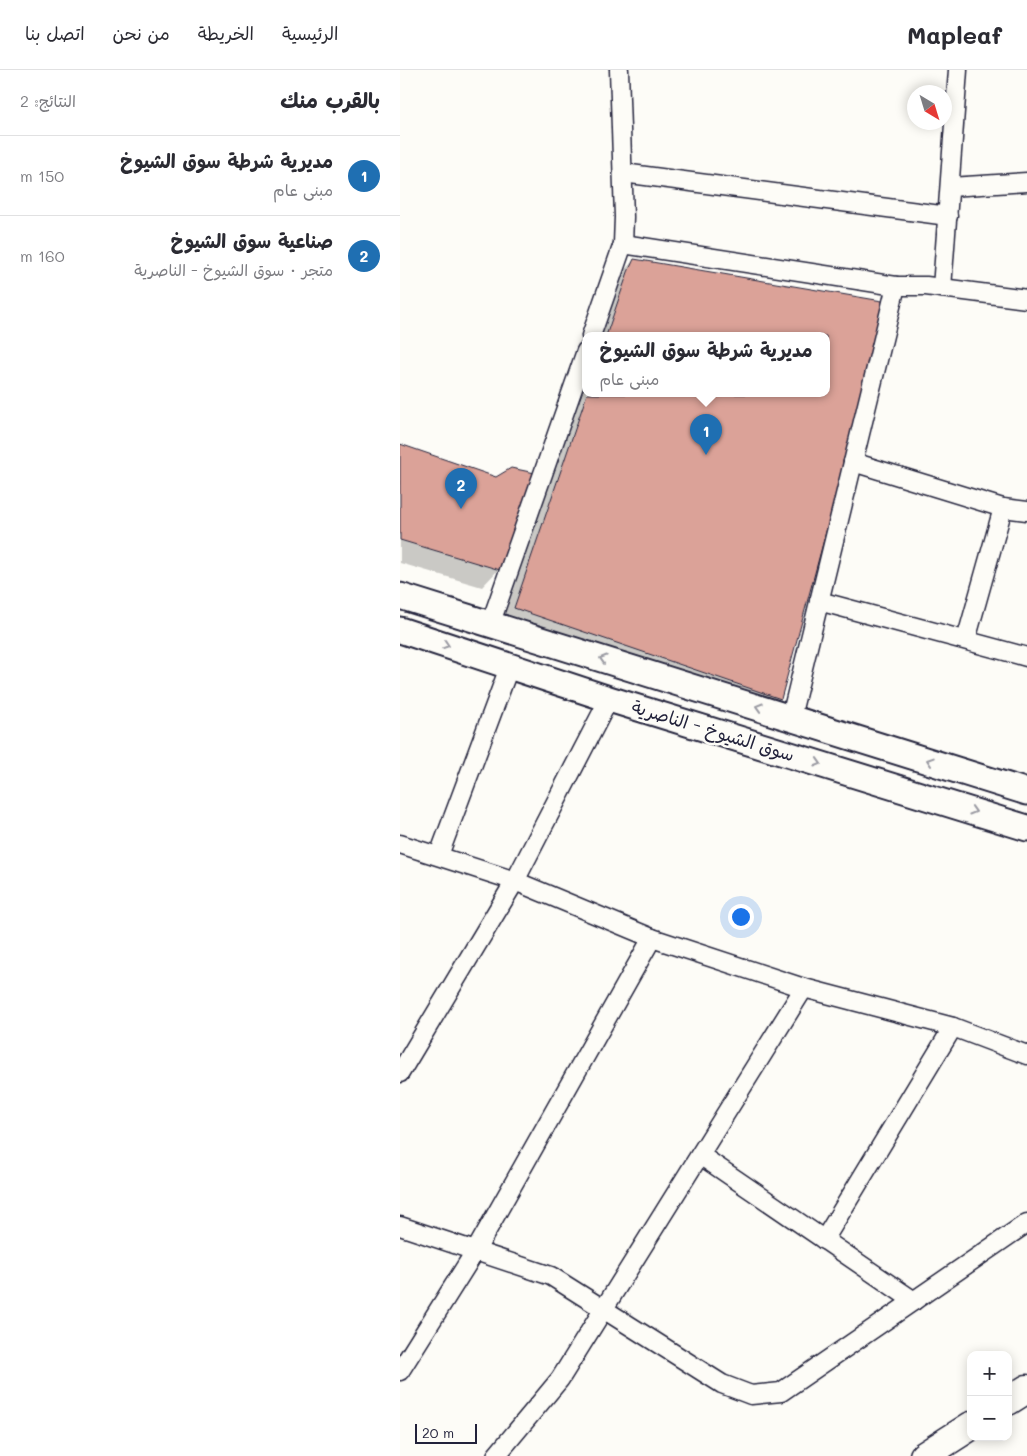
<!DOCTYPE html>
<html lang="ar">
<head>
<meta charset="utf-8">
<style>
	:root { --surface:#fff; --page:#f7f7f7; --text:#2b2b33; --muted:#7c7c81; --line:#e1e1e2; --accent:#1f6fb2 }
	body { margin:0; font-family:Mali,"Playpen Sans Arabic",sans-serif; background:var(--page); color:var(--text); direction:rtl }
	.controls { position:absolute; right:15px; bottom:15px; display:grid; overflow:hidden; border-radius:10px; box-shadow:0 2px 12px #0003 }
	.controls button { width:45px; height:45px; display:grid; place-items:center; padding:0; border:0; border-bottom:1px solid var(--line); background:var(--surface); color:var(--text); font:25px sans-serif }
	.compass { position:absolute; left:507px; top:15px; width:45px; height:45px; border-radius:50%; background:var(--surface); box-shadow:0 2px 12px #0003; rotate:142deg }
	.scale { position:absolute; left:15px; bottom:12px; width:62px; box-sizing:border-box; padding-left:5px; border:2px solid #22223b; border-top:0; font-size:14px; line-height:18px; white-space:nowrap; color:#22223b; -webkit-text-stroke:4px #fdfcf7; paint-order:stroke }
	.you { position:absolute; left:340px; top:846px; width:18px; height:18px; margin:-12px; border:4px solid #fff; border-radius:50%; background:#1a73e8; box-shadow:0 0 0 8px #1a73e833 }
	.badge { display:grid; place-items:center; width:32px; height:32px; border-radius:50%; background:var(--accent); color:#fff; font-size:16px; font-weight:700 }
	.pin { position:absolute; translate:-50% -41px; filter:drop-shadow(0 1px 2px #0008) }
	.pin::after { content:''; position:absolute; top:26px; width:18px; height:15px; background:inherit; clip-path:polygon(0 0,100% 0,50% 100%) }
	.popup { position:absolute; left:182px; top:262px; width:248px; height:65px; box-sizing:border-box; display:grid; place-content:center; border-radius:10px; background:var(--surface); filter:drop-shadow(0 1px 4px #0005); font-size:16px; white-space:nowrap; color:var(--muted) }
	.popup b { font-size:19px; color:var(--text) }
	.popup::after { content:''; position:absolute; left:50%; top:100%; margin-left:-10px; border:10px solid transparent; border-top-color:var(--surface) }
	.list { margin:0; padding:0; list-style:none }
	h2 { display:flex; justify-content:space-between; align-items:center; height:65px; margin:0; padding:0 20px; font-size:21px }
	h2 small { font-size:16px; font-weight:400; color:var(--muted) }
	.list li { display:grid; grid-template-columns:32px 1fr auto; gap:15px; align-items:center; box-sizing:border-box; height:80px; padding:0 20px; border-top:1px solid var(--line) }
	.list b { display:block; font-size:19px; white-space:nowrap }
	.list p { margin:0; font-size:16px; white-space:nowrap; color:var(--muted) }
	.list em { font-size:16px; font-style:normal; color:var(--muted) }
	.map { position:relative; flex:none; width:627px; height:1386px; overflow:hidden; direction:ltr }
	header { display:flex; align-items:center; gap:30px; box-sizing:border-box; height:70px; padding:0 25px; background:var(--surface); border-bottom:1px solid var(--line) }
	header strong { font-size:24px }
	nav { display:flex; gap:28px; margin-inline-start:auto; font-size:18px }
	main { display:flex }
	aside { flex:1; background:var(--surface) }
	.map>svg:first-child { display:block }
	.shadow { fill:#0003 }
	.building { fill:#dba298; stroke:#22223b }
	.lines { fill:none; stroke-linecap:round; stroke-linejoin:round }
	.street-casing { stroke:#22223b; stroke-width:21 }
	.secondary-casing { stroke:#22223b; stroke-width:29 }
	.primary-casing { stroke:#22223b; stroke-width:31 }
	.street { stroke:#fdfcf7; stroke-width:18 }
	.secondary { stroke:#fdfcf7; stroke-width:25 }
	.primary { stroke:#fdfcf7; stroke-width:28 }
	.oneway { stroke:#9a9aa2 }
	.labels { text-anchor:middle; stroke-width:5; stroke-linejoin:round; paint-order:stroke }
	.street-label { font-size:18px; fill:#22223b; stroke:#fdfcf7 }
</style>
</head>
<body>
<header>
<strong>Mapleaf</strong>
<nav><a>الرئيسية</a><a>الخريطة</a><a>من نحن</a><a>اتصل بنا</a></nav>
</header>
<main>
<div class="map">
<svg width="627" height="1386" viewBox="0 0 627 1386">
	<rect width="100%" height="100%" fill="#fdfcf7"/>
	<filter id="ink" filterUnits="userSpaceOnUse"><feTurbulence type="fractalNoise" baseFrequency=".02" numOctaves="2"/><feDisplacementMap in="SourceGraphic" scale="10" xChannelSelector="R" yChannelSelector="G"/><feConvolveMatrix kernelMatrix="1 2 1 2 8 2 1 2 1" color-interpolation-filters="sRGB"/></filter>
	<g filter="url(#ink)">
		<g class="shadow">
			<polygon points="234,190 486,233 380,628 362,646 98,556 186,293 186,324 426,324 426,266 195,266 217,208"/>
			<polygon points="0,375 99,499 82,517 0,493"/>
		</g>
		<g class="building">
			<polygon points="234,189 488,232 381,629 114,538 187,324 426,324 426,266 206,266 228,202"/>
			<polygon points="0,374 96,407 111,398 135,403 100,500 0,470"/>
		</g>
		<g class="lines">
			<g class="street-casing">
				<g id="street">
					<polyline points="223,103 548,146"/>
					<polyline points="550,117 627,112"/>
					<polyline points="223,174 496,216 391,647"/>
					<polyline points="496,216 526,216 627,229"/>
					<polyline points="542,218 558,0"/>
					<polyline points="191,266 223,174 224,147 219,0"/>
					<polyline points="453,392 603,438 627,441"/>
					<polyline points="419,531 627,587"/>
					<polyline points="90,555 186,281"/>
					<polyline points="566,570 603,438"/>
					<polyline points="0,774 115,811 252,868 404,918 553,957 627,985"/>
					<polyline points="39,785 110,595"/>
					<polyline points="0,1003 115,811 209,629"/>
					<polyline points="300,1085 514,1231"/>
					<polyline points="0,1156 151,1206 322,1314 351,1325 381,1322 627,1153"/>
					<polyline points="424,1170 553,957"/>
					<polyline points="0,1301 76,1180 252,868"/>
					<polyline points="96,1386 160,1309 404,918"/>
				</g>
			</g>
			<g class="secondary-casing">
				<g id="secondary">
					<polyline points="0,526 627,722"/>
					<polyline points="0,560 209,629 627,758"/>
				</g>
			</g>
			<g class="primary-casing">
				<g id="primary">
					<polyline points="608,1331 627,1319"/>
					<polyline points="524,1386 571,1356"/>
				</g>
			</g>
			<use href="#street" class="street"/>
			<use href="#secondary" class="secondary"/>
			<use href="#primary" class="primary"/>
		</g>
		<defs><path id="oneway-chevron" d="M-2-3.5L2.5 0L-2 3.5" fill="none" stroke-width="1.6" stroke-linecap="round" stroke-linejoin="round" transform="scale(1.25)"/></defs>
		<g class="oneway">
			<use href="#oneway-chevron" transform="translate(46 575) rotate(18)"/>
			<use href="#oneway-chevron" transform="translate(203 589) rotate(-163)"/>
			<use href="#oneway-chevron" transform="translate(359 637) rotate(-163)"/>
			<use href="#oneway-chevron" transform="translate(530 691) rotate(-162)"/>
			<use href="#oneway-chevron" transform="translate(418 693) rotate(17)"/>
			<use href="#oneway-chevron" transform="translate(573 741) rotate(17)"/>
		</g>
	</g>
	<g class="labels">
		<g class="street-label">
			<text transform="translate(313 661) rotate(17)" y="6">سوق الشيوخ - الناصرية</text>
		</g>
	</g>
</svg>
<div class="controls">
<button>+</button>
<button>−</button>
</div>
<svg class="compass" viewBox="-18 -18 36 36"><path d="M0-13l5 13h-10z" fill="#e53935"/><path d="M0 13l5-13h-10z" fill="#7c7c81"/></svg>
<div class="scale">20 m</div>
<div class="you"></div>
<div class="pin badge" style="left:306px;top:385px">1</div>
<div class="popup"><b>مديرية شرطة سوق الشيوخ</b>مبنى عام</div>
<div class="pin badge" style="left:61px;top:439px">2</div>
</div>
<aside>
<h2>بالقرب منك<small>النتائج: 2</small></h2>
<ul class="list">
<li><span class="badge">1</span><div><b>مديرية شرطة سوق الشيوخ</b><p>مبنى عام</p></div><em>150 m</em></li>
<li><span class="badge">2</span><div><b>صناعية سوق الشيوخ</b><p>متجر · سوق الشيوخ - الناصرية</p></div><em>160 m</em></li>
</ul>
</aside>
</main>
</body>
</html>
